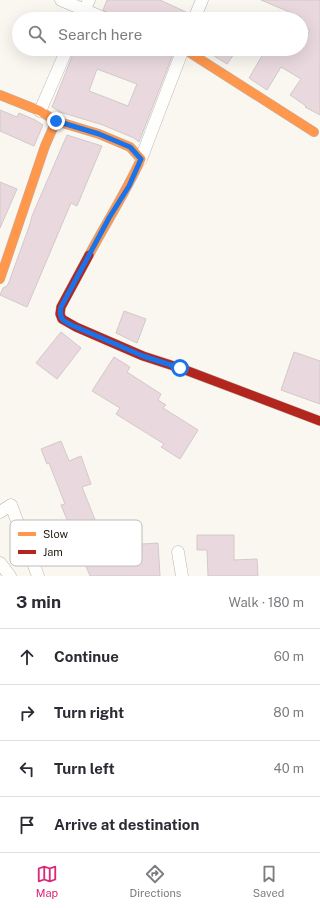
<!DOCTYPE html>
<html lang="en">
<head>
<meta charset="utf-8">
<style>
	:root { --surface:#fff; --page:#f2f2f3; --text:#2b2b33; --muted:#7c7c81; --line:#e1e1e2; --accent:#db2777 }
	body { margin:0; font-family:"Public Sans",sans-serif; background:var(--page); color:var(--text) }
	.stop { position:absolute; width:12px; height:12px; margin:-9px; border:3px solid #1a73e8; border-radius:50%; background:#fff }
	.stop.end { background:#1a73e8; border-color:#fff; box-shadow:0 1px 4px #0008 }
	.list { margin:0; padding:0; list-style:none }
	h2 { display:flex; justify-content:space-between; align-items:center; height:52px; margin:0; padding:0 16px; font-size:17px }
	h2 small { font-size:13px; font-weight:400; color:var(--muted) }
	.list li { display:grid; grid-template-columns:26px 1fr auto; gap:12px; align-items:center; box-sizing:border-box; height:56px; padding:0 16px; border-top:1px solid var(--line) }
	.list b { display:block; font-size:15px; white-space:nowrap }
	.list em { font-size:13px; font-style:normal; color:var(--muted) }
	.icon { flex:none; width:22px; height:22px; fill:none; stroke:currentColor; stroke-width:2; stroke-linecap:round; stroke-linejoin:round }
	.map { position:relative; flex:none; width:320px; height:576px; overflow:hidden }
	.search { position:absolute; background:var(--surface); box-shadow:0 4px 16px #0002; left:12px; right:12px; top:12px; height:44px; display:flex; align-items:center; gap:10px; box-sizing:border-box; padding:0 14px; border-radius:22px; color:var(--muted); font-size:15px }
	.sheet { height:276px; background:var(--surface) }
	nav { display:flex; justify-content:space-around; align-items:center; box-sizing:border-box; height:56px; border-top:1px solid var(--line); background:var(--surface); font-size:11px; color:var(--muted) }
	nav a { display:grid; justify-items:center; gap:2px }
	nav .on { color:var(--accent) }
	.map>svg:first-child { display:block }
	.building { fill:#e9d9de; stroke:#d1c9ca; fill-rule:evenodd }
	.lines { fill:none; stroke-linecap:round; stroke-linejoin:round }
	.street-casing { stroke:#bab5ad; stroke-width:13 }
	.slow-casing { stroke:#bab5ad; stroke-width:10 }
	.jam-casing { stroke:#bab5ad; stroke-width:10 }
	.street { stroke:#fefefd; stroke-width:12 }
	.slow { stroke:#ff974d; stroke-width:9 }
	.jam { stroke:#b3261e; stroke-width:9 }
	.route { stroke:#1a73e8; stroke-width:5 }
	.key { fill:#fff; stroke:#bebcb9; stroke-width:1 }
	.key-label { font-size:11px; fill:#262016 }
</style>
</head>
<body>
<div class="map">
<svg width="320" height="576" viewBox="0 0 320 576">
	<rect width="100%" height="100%" fill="#faf6f0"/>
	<g class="building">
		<polygon points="107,0 160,0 188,13 187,19 121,19 103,10"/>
		<polygon points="261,0 320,0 320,115 305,107 306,106 290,95 301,79 281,67 267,90 249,78 266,49 301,49 301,44 310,30 301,26 301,17"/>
		<path d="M75,49h84l14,5 -34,88 -5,-4 -31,-13 -43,-13 -8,-5zM97,69l40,15 -9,22 -39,-15z"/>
		<polygon points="203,49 226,49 234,54 227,64"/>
		<polygon points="0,110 17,117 19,113 35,120 43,125 34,146 0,131"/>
		<polygon points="67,135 102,146 77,206 71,203 27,307 0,295 3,288 7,286 9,282 30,224 32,216"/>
		<polygon points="0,182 17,189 0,228"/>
		<polygon points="124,311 146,319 137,343 116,333"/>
		<polygon points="61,332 81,348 57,379 36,363"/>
		<polygon points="294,352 320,361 320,404 281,390"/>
		<polygon points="114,357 130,367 127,372 161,394 158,400 166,405 163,408 198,430 180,459 161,447 164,444 116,414 120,408 92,391"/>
		<polygon points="61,441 69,461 81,456 91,484 82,487 103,540 126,539 127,545 158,543 160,576 90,576 61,505 65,504 49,463 47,464 41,449"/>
		<polygon points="197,535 234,535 234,560 257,559 258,576 208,576 207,550 197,550"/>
	</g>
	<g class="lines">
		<g class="street-casing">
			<g id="street">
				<polyline points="61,0 106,19"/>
				<polyline points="80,19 89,0"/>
				<polyline points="194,19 202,0"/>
				<polyline points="40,111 67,49"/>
				<polyline points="141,159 183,49"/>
				<polyline points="0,512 11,505 38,576"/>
				<polyline points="178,552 182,576"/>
				<polyline points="0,563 10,576"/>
			</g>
		</g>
		<g class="slow-casing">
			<g id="slow">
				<polyline points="184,49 314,132"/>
				<path d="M0,95l40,16 16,10 43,13 31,13 11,12c-15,33 -35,64 -52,96"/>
				<polyline points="0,279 45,146 56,121"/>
			</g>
		</g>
		<g class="jam-casing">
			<polyline id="jam" points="89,255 61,307 60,314 62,319 76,327 143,356 180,368 320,421"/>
		</g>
		<use href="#street" class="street"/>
		<use href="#slow" class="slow"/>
		<use href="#jam" class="jam"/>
	</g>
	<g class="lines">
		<path class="route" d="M56,121l43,13 31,13 11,12 -12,27 -20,32 -48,89c-3,13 4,15 15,20l67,29 37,12"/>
	</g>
	<rect x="10" y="520" width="132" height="46" rx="6" class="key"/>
	<rect x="18" y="532" width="18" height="4" fill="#ff974d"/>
	<rect x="18" y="550" width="18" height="4" fill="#b3261e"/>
	<g class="key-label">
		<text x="43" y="538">Slow</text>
		<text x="43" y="556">Jam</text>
	</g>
</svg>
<div class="stop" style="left:180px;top:368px"></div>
<div class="stop end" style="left:56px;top:121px"></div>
<div class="search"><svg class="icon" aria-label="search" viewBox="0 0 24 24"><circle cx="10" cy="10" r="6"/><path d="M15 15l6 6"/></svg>Search here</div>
</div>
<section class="sheet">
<h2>3 min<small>Walk · 180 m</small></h2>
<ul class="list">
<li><svg class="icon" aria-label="ahead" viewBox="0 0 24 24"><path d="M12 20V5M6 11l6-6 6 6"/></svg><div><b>Continue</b></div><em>60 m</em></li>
<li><svg class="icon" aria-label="right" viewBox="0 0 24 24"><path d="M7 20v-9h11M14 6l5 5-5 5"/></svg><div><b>Turn right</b></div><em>80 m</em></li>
<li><svg class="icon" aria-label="left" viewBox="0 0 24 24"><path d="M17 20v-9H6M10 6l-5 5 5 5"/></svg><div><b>Turn left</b></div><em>40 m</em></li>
<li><svg class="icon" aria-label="arrive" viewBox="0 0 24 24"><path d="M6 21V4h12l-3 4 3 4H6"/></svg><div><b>Arrive at destination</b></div></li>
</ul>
</section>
<nav>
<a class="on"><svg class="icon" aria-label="map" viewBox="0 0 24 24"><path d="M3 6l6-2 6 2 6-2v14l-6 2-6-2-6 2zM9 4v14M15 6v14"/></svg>Map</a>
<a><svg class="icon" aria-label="directions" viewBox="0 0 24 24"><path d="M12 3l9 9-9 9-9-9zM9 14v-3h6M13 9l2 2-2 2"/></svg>Directions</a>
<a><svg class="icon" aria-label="saved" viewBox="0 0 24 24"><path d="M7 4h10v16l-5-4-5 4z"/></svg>Saved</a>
</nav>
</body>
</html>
